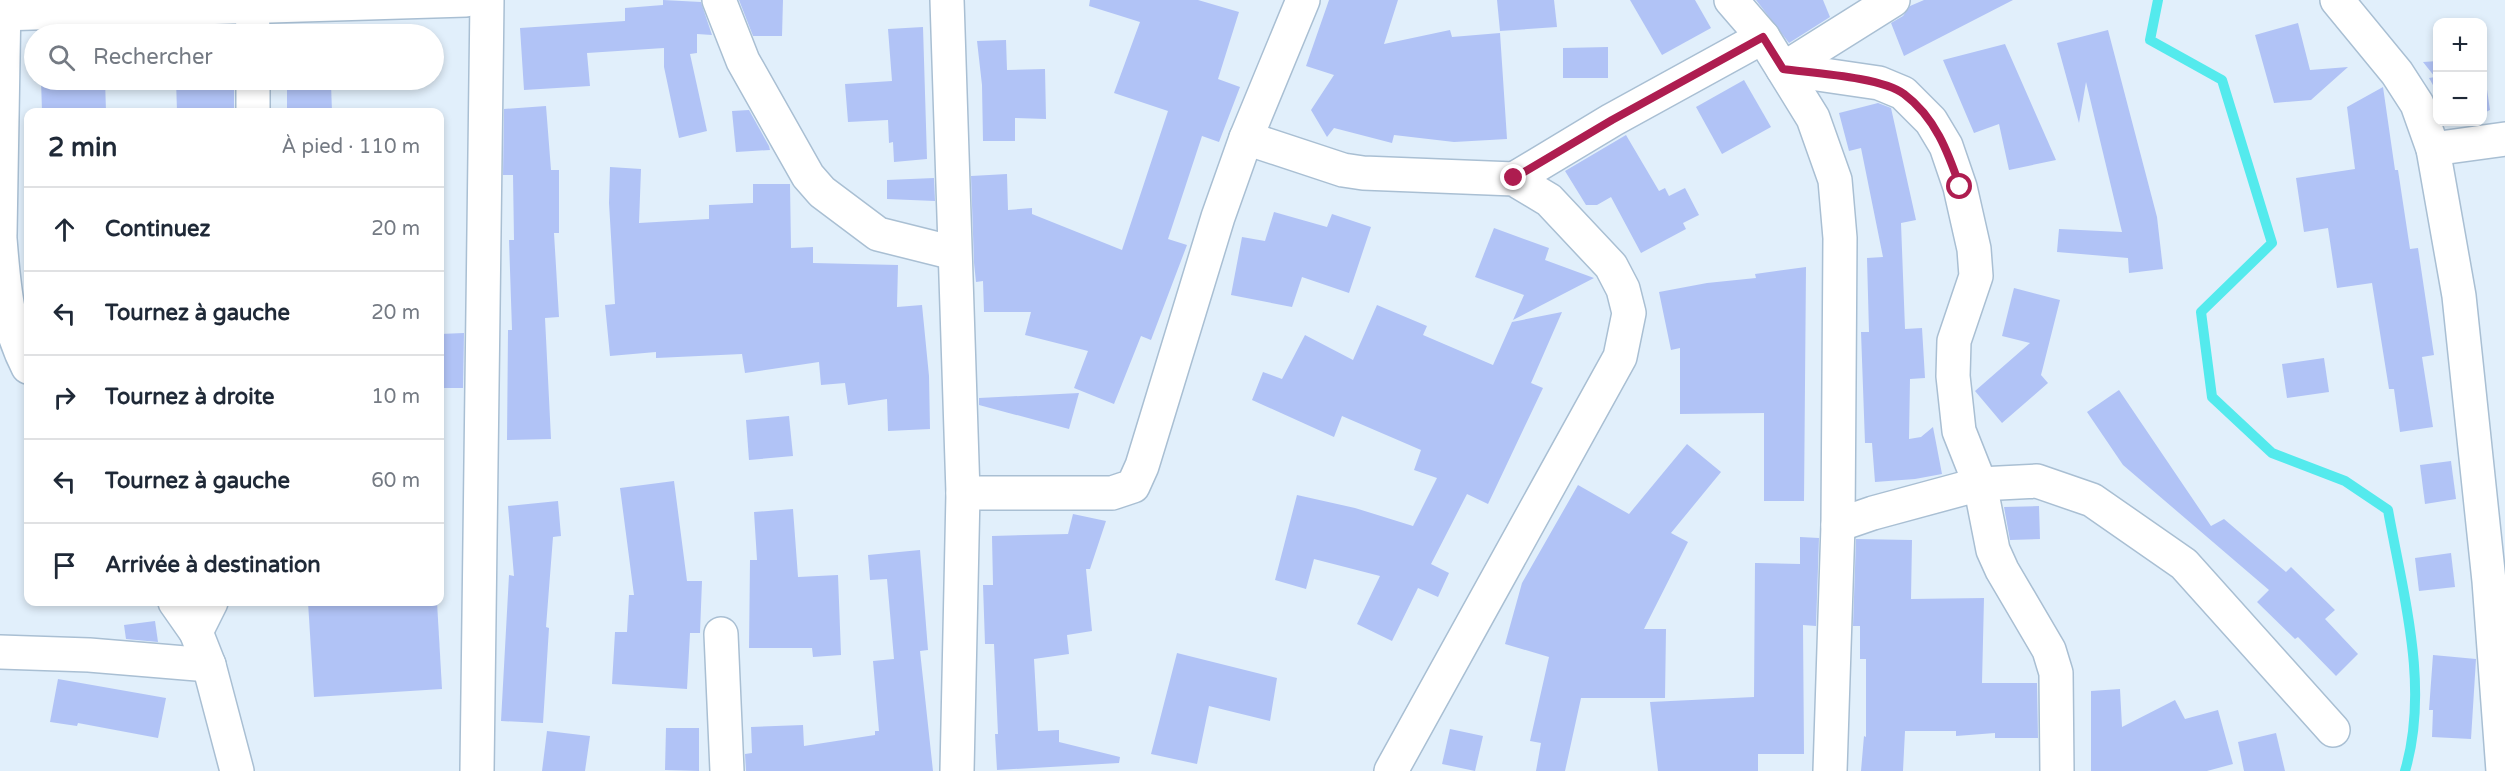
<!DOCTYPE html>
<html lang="fr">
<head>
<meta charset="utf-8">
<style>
	:root { --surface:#fff; --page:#f6f6f7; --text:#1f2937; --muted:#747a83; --line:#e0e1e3 }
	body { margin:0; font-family:"Varela Round",sans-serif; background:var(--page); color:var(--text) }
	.controls { position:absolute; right:18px; top:18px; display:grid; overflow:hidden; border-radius:12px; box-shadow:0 3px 9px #0003 }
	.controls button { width:54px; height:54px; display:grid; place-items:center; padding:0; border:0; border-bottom:2px solid var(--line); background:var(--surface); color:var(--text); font:30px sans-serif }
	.stop { position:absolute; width:18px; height:18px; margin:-14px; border:4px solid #ae1d50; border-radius:50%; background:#fff }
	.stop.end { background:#ae1d50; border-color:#fff; box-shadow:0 2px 6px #0008 }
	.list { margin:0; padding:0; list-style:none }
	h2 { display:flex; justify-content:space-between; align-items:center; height:78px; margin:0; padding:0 24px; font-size:26px }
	h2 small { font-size:20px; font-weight:400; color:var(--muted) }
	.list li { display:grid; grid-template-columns:39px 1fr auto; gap:18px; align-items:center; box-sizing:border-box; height:84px; padding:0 24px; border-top:2px solid var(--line) }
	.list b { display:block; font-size:22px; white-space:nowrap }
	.list em { font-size:20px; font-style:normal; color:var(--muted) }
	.icon { flex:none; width:33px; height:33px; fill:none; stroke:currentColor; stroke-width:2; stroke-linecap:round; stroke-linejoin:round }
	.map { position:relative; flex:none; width:2505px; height:771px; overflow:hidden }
	.search { position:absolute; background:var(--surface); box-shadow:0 3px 9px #0003; left:24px; top:24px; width:420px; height:66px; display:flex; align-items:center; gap:15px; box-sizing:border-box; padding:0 21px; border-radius:33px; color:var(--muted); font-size:22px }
	.panel { position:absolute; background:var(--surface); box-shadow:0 3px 9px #0003; left:24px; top:108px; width:420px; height:498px; border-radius:12px }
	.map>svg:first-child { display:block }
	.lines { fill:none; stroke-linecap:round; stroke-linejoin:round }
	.stream { stroke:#54eaed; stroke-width:10 }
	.building { fill:#b1c3f6 }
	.minor-casing { stroke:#a9bfd3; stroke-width:36 }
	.minor { stroke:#fff; stroke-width:33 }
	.route { stroke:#ae1d50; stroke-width:8 }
</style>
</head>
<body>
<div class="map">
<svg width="2505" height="771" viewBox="0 0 2505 771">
	<rect width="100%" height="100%" fill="#e1effb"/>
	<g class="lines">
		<path class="stream" d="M2158,0l-8,40 72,40 50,163 -71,69 11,85 60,56 73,28 43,29c15,84 42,177 17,261"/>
	</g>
	<g class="building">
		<polygon points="663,0 701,2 712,35 697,34 697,53 690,54 707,131 679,138 664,67 664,48 587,53 590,86 524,90 520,28 625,21 625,8 663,5"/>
		<polygon points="739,0 783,0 782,36 753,36"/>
		<polygon points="1090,0 1198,0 1239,12 1218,79 1240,87 1219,142 1202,136 1168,239 1187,245 1151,340 1141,336 1114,404 1074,388 1088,351 1025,335 1031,312 984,312 983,281 976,282 974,263 971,176 1007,174 1008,210 1032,208 1032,214 1122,250 1168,111 1114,93 1140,22 1089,6"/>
		<polygon points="1329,0 1398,0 1384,44 1450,30 1452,37 1500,33 1507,139 1454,142 1394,135 1392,143 1334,128 1327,137 1311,110 1334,75 1306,66"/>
		<polygon points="1497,0 1554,0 1557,27 1500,31"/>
		<polygon points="1630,0 1695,0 1711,28 1662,55"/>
		<polygon points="1756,0 1823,0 1830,17 1789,43"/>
		<polygon points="1924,0 2013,0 1904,56 1891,23 1903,16 1910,6"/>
		<polygon points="2298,23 2310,70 2348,67 2311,100 2274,103 2255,35"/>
		<polygon points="923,27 927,159 894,162 893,142 889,143 888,120 848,122 845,84 892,81 888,29"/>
		<polygon points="2108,30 2157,217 2163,269 2129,273 2128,258 2057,252 2059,229 2122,232 2086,82 2079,123 2057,43"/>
		<polygon points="1006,40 1007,70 1045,69 1046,119 1015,118 1015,141 983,141 982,85 977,41"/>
		<polygon points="2005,44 2056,160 2009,170 1999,124 1974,133 1943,60"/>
		<polygon points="1608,47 1608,78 1563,78 1563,48"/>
		<polygon points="2482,55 2490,110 2482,114"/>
		<polygon points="2438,61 2438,94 2429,78 2435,77 2423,62"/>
		<polygon points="41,80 105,80 106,112 42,112"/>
		<polygon points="176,80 234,80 234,112 177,112"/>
		<polygon points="1744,80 1771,127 1722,154 1696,107"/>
		<polygon points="331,84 332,112 287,112 287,85"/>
		<polygon points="2383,87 2395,170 2398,170 2410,249 2418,248 2434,355 2422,357 2433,427 2400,432 2394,389 2389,389 2372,283 2337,288 2328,228 2304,232 2296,178 2355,169 2347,107"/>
		<polygon points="1878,103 1891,108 1916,220 1901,223 1905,329 1922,328 1925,378 1910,379 1909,439 1921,437 1933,427 1942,474 1915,479 1875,482 1872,443 1865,443 1861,332 1869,332 1867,258 1883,257 1861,148 1849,151 1839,113"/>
		<polygon points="546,106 551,170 559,170 559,233 554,233 559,317 545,318 551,439 507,440 508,330 512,330 509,240 514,240 513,175 503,175 504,109"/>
		<polygon points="749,110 769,146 770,150 736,152 732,111"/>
		<polygon points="1626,135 1659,191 1665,188 1669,196 1685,188 1699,215 1683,223 1686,229 1641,253 1611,197 1597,205 1586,205 1565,171"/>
		<polygon points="610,167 641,169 639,223 709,219 709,205 753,203 753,184 790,184 791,248 813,247 813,263 898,265 897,307 922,305 929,376 930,429 888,431 887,399 848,405 845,383 821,385 819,362 745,373 742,354 656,358 656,352 610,356 605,305 615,304 609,203"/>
		<polygon points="934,178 935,201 887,199 887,180"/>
		<polygon points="1274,212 1327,227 1332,214 1371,227 1349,293 1302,277 1292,307 1231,295 1242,237 1265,241"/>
		<polygon points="1494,228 1549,248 1545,260 1594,278 1513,320 1524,295 1475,277"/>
		<polygon points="1806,267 1804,501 1764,501 1764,413 1680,414 1680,348 1671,350 1659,292 1707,283 1756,278 1755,274"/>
		<polygon points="2014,288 2060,300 2041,375 2048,383 2002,423 1975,391 2030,343 2002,336"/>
		<polygon points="1377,305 1427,326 1423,335 1493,365 1512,322 1562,312 1531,383 1543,388 1488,504 1467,494 1431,564 1449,573 1438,597 1418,588 1392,641 1357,624 1380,576 1314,559 1306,589 1275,580 1297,495 1355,508 1413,526 1437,478 1414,470 1421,450 1342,416 1334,437 1252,400 1263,372 1282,379 1305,335 1353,360"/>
		<polygon points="464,333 463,388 440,388 440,334"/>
		<polygon points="2324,358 2329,392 2287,398 2282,364"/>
		<polygon points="2119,390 2211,526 2224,519 2286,572 2291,567 2335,610 2325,619 2358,654 2336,676 2298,637 2295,639 2257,602 2269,590 2123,465 2087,412"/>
		<polygon points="1079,393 1069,429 979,405 979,398"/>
		<polygon points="789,416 793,456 749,460 746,420"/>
		<polygon points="1687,444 1721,472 1671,533 1688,542 1644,629 1666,629 1665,698 1581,698 1565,771 1536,771 1541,743 1530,741 1549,657 1505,644 1522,583 1578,485 1629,514"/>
		<polygon points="2451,461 2456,499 2425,504 2420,465"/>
		<polygon points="674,481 687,581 702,581 700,633 690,633 687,689 612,684 615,632 627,632 629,595 634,595 620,488"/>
		<polygon points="558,501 561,536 553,537 546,627 549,628 543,723 501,721 509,575 514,576 508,506"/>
		<polygon points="2039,506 2040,539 2010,540 2004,507"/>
		<polygon points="793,509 798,577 838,575 841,655 813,657 812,648 749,648 750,560 757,560 754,512"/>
		<polygon points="1073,514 1106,521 1090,569 1086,569 1092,631 1067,635 1069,654 1034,659 1038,731 1059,730 1059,742 1120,757 1119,763 997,770 995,734 998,734 994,644 985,644 983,585 993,585 992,536 1068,534"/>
		<polygon points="1800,537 1819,538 1816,626 1803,625 1804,754 1758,754 1758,771 1658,771 1650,702 1754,697 1755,563 1800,564"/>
		<polygon points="1856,539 1912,540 1911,599 1984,598 1982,683 2037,683 2038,738 1995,738 1995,733 1956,736 1956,731 1905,731 1903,771 1861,771 1864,736 1866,737 1866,659 1860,659 1860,626 1853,626"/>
		<polygon points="920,550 928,650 920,651 933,771 746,771 745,754 752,753 751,727 803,725 804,746 875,735 875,731 879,731 873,661 894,659 887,579 870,580 868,555"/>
		<polygon points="2451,553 2455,587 2419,591 2415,558"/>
		<polygon points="308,602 437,602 442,689 314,697"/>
		<polygon points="155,621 158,642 126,639 124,625"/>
		<polygon points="1177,653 1277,678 1270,721 1209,706 1197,764 1151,754"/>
		<polygon points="2433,655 2476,659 2471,739 2432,737 2433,710 2429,710"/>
		<polygon points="58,679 166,698 158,738 78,723 77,726 50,722"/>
		<polygon points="2120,689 2122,727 2175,700 2185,719 2218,710 2233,764 2207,771 2091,771 2091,691"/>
		<polygon points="666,728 699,728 699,771 665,770"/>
		<polygon points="1450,729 1483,736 1475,771 1442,764"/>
		<polygon points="547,731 590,736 585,771 542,771"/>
		<polygon points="2276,733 2285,771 2244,771 2238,742"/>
	</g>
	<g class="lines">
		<g class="minor-casing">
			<g id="minor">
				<polyline points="252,0 253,34"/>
				<polyline points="719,0 743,61 808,176 822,192 878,234 954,253"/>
				<polyline points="947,0 963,493"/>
				<polyline points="1731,0 1763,37 1813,118 1835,180 1840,238 1838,525 1830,771"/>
				<polyline points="2337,0 2397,73 2417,104 2433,149 2459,296 2489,581 2503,771"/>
				<polyline points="0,14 466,0"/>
				<polyline points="1783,69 1879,83 1903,93 1931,121 1946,146 1960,187 1974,249 1976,276 1954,341 1953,376 1959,431 1980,484 1993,550 2002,570 2049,650 2056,673 2057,771"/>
				<polyline points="1783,69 1893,0"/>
				<polyline points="253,80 253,112"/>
				<polyline points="1246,138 1343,170 1363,173 1514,179 1549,200 1611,266 1623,289 1629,313 1620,357 1391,771"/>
				<polyline points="2433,149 2505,139"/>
				<polyline points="1514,179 1612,120 1763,37"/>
				<polyline points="0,234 4,0"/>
				<path d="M0,239c4,47 6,85 28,128"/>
				<polyline points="1838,525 1873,513 1980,484 2037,481 2092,500 2184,564 2333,730"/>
				<polyline points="175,602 196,632 209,665 237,771"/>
				<polyline points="196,632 211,602"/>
				<polyline points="721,634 727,771"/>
				<polyline points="0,652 89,655 209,665"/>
				<polyline points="477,771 487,0"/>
				<polyline points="957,771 963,493 1112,493 1133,486 1142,466 1218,217 1246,138 1303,0"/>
			</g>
		</g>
		<use href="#minor" class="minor"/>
	</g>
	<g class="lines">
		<path class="route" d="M1514,178l98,-58 151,-83 20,32c29,4 99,8 121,25 31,23 44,58 56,93"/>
	</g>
</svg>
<div class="controls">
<button>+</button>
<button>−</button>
</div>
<div class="stop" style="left:1960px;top:187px"></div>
<div class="stop end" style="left:1514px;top:178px"></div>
<div class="search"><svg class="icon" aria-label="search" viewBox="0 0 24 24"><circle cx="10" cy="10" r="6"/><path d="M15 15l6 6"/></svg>Rechercher</div>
<section class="panel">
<h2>2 min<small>À pied · 110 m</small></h2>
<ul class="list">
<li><svg class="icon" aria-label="ahead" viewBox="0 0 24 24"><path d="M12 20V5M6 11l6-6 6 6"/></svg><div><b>Continuez</b></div><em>20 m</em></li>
<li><svg class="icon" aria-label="left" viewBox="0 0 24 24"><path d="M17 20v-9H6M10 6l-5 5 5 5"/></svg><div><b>Tournez à gauche</b></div><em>20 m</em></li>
<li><svg class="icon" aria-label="right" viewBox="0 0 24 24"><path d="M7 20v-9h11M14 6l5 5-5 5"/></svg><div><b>Tournez à droite</b></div><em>10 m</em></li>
<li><svg class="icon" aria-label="left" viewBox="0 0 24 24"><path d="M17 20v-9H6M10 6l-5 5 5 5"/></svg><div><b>Tournez à gauche</b></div><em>60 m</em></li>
<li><svg class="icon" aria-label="arrive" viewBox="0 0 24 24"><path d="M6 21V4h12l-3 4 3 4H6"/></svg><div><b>Arrivée à destination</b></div></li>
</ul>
</section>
</div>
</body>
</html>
